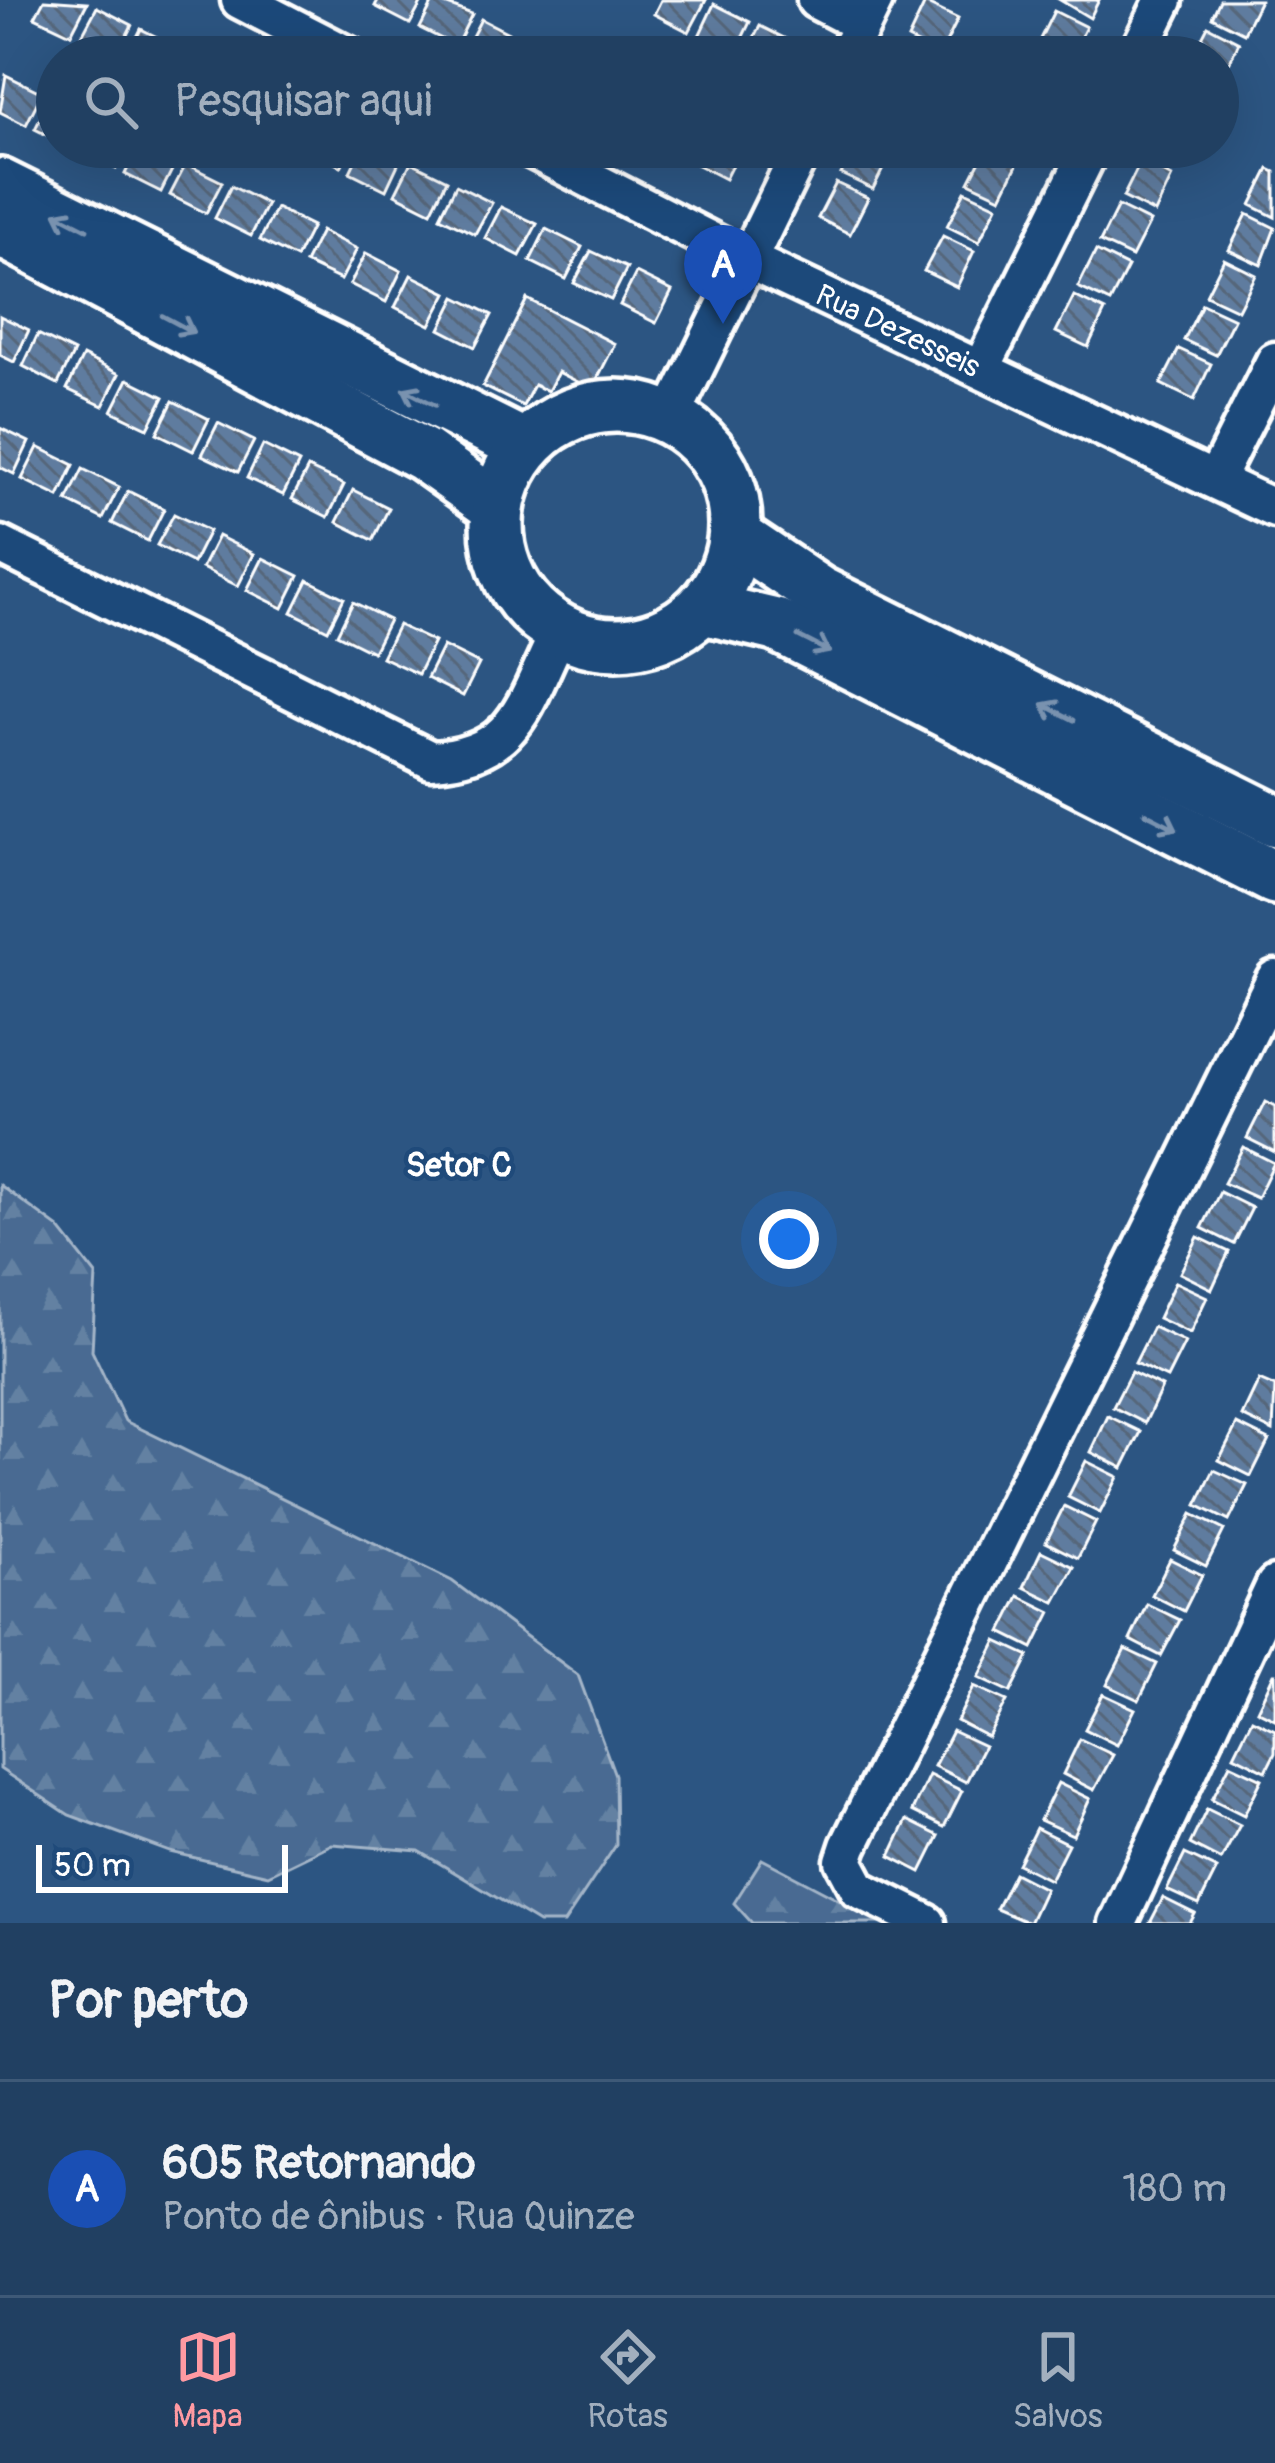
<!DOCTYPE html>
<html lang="pt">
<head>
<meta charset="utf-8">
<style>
	:root { --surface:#214062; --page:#294768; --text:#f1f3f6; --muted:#a2afbe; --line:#3e5977; --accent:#ff9aa2 }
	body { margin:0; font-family:Pangolin,sans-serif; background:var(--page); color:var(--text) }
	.scale { position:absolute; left:36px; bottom:30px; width:252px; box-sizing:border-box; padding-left:12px; border:6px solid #fff; border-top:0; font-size:33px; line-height:42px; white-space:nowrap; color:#fff; -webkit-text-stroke:9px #1f4a7a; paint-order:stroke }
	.you { position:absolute; left:789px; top:1239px; width:42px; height:42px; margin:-30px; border:9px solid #fff; border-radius:50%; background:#1a73e8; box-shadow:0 0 0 18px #1a73e833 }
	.badge { display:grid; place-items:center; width:78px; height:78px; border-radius:50%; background:var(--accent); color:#fff; font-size:39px; font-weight:700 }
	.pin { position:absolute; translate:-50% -99px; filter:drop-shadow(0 3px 6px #0008) }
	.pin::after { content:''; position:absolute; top:63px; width:42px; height:36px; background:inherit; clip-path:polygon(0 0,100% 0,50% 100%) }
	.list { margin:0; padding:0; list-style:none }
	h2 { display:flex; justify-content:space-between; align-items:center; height:156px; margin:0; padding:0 48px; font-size:51px }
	h2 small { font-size:39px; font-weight:400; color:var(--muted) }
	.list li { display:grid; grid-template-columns:78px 1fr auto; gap:36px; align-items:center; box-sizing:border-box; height:216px; padding:0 48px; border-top:3px solid var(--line) }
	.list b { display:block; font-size:45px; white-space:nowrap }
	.list p { margin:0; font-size:39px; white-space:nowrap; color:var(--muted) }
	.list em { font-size:39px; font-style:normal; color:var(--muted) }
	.icon { flex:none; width:66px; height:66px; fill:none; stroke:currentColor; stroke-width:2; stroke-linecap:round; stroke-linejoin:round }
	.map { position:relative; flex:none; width:1275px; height:1923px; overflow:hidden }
	.search { position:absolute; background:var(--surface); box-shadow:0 12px 48px #0002; left:36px; right:36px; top:36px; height:132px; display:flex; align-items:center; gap:30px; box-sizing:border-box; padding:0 42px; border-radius:66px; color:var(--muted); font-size:45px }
	.sheet { height:372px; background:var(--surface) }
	nav { display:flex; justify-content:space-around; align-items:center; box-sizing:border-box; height:168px; border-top:3px solid var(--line); background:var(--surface); font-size:33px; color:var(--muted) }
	nav a { display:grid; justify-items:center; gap:6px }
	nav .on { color:var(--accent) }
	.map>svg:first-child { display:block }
	.forest { fill:url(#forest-firs); stroke:#a4b5c8; stroke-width:3 }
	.building { fill:url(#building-back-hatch); stroke:#fff; stroke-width:3 }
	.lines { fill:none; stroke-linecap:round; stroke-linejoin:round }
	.street-casing { stroke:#fff; stroke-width:45 }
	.secondary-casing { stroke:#fff; stroke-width:60 }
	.street { stroke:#1f4a7a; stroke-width:36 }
	.secondary { stroke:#1f4a7a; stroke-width:51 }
	.oneway { stroke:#7992af }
	.labels { text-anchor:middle; stroke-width:9; stroke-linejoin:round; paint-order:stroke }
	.street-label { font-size:30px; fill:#fff; stroke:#1f4a7a }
	.neighbourhood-label { font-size:33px; font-weight:bold; fill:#fff; stroke:#1f4a7a }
</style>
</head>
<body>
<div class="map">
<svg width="1275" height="1923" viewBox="0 0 1275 1923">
	<defs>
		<pattern id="forest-firs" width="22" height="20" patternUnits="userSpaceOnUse" patternTransform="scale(3)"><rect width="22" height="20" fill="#486b92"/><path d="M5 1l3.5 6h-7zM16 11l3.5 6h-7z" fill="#6381a2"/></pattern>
		<pattern id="building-back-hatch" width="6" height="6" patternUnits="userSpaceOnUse" patternTransform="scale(3)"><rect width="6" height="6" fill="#5e7c9f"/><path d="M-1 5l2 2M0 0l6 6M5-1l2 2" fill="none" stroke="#56667a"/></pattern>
	</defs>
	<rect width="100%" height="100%" fill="#2c5582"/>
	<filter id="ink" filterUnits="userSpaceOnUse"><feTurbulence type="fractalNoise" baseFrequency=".00833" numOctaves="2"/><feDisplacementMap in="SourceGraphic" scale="24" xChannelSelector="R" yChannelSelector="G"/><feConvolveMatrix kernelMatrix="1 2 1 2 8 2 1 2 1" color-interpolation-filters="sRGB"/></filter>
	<g filter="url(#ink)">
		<g class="forest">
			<polygon points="0,1185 59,1228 96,1275 92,1351 125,1421 452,1581 578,1675 615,1775 616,1845 564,1923 539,1923 419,1851 332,1844 268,1875 170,1852 69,1815 0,1769"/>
			<polygon points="762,1859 884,1923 752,1923 734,1903"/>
		</g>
		<g class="building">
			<polygon points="44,0 87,3 71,34 35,17"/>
			<polygon points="378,0 423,0 410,24 375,6"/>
			<polygon points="434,0 472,14 456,46 420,28"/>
			<polygon points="661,0 706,0 689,32 654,14"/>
			<polygon points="1060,0 1099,0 1090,18"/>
			<polygon points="1220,0 1260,0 1244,33 1212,17"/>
			<polygon points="925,3 958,19 940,55 908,39"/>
			<polygon points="714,4 750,22 735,53 699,36"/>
			<polygon points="97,7 132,25 116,57 80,39"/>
			<polygon points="1054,11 1086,27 1071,57 1036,47"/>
			<polygon points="481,19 516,37 506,57 478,57 465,50"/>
			<polygon points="760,26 796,44 789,57 744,57"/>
			<polygon points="1208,26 1239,42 1222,78 1218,57 1192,57"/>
			<polygon points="141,29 177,47 172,57 127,57"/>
			<polygon points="6,75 42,93 26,125 0,112"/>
			<polygon points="51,97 57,100 57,140 35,129"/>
			<polygon points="83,147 127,147 116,169 80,151"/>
			<polygon points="138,147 177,160 161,192 125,174"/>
			<polygon points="307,147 351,147 341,167"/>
			<polygon points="362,147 379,147 401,158 386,190 350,172"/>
			<polygon points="697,147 741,147 725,179 690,161"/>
			<polygon points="854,147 891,153 873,189 841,174"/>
			<polygon points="987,147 1019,161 1001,197 969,182"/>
			<polygon points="1147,147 1187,147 1177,168 1145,152"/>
			<polygon points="1141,161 1172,177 1155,213 1123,197"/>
			<polygon points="411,162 447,180 431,212 395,194"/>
			<polygon points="186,164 222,182 206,213 170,195"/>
			<polygon points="1269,169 1275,172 1275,217 1251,205"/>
			<polygon points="836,183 868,198 850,234 818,218"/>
			<polygon points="456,185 492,203 475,234 440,217"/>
			<polygon points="231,186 267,204 251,236 215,218"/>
			<polygon points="965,191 997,206 979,242 947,226"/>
			<polygon points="1118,206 1150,222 1132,257 1100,242"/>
			<polygon points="501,207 537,224 520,256 485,238"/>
			<polygon points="276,208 312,226 296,258 260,240"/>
			<polygon points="1247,214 1275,228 1261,265 1229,250"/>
			<polygon points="546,229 582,247 566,279 530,261"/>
			<polygon points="321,231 357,249 341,280 305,263"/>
			<polygon points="943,236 974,251 957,287 924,271"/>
			<polygon points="591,251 627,268 611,300 574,283"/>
			<polygon points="1096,251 1128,267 1110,302 1078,287"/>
			<polygon points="366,253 401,271 386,302 350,284"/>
			<polygon points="1224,259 1256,275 1238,310 1206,295"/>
			<polygon points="636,273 672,291 656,323 620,305"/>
			<polygon points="411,275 447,293 430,325 395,307"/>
			<polygon points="1074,296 1105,311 1088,347 1056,332"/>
			<polygon points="456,297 492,315 475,347 440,329"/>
			<polygon points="527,299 615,344 592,389 558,372 548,391 534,385 523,406 483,386"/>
			<polygon points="1202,304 1234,319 1216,355 1184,340"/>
			<polygon points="0,316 29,330 14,362 0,355"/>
			<polygon points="38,334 74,352 58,384 23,366"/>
			<polygon points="1179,349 1211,364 1194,400 1161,384"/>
			<polygon points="83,356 119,374 103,406 67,389"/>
			<polygon points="128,379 164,397 148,428 112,411"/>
			<polygon points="173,401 209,419 193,451 157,433"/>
			<polygon points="218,423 254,441 238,472 202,455"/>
			<polygon points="0,428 29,442 14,474 0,467"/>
			<polygon points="263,445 299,463 283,495 247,478"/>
			<polygon points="38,447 74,465 59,497 22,479"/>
			<polygon points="308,468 344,485 328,517 292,499"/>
			<polygon points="83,469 119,487 103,519 67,501"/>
			<polygon points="353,490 389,508 373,540 337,522"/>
			<polygon points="128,491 164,509 148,541 112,523"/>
			<polygon points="174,514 209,531 193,563 157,545"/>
			<polygon points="218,536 254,554 238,586 202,568"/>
			<polygon points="263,558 299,576 283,608 247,590"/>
			<polygon points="308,580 344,598 328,630 292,612"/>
			<polygon points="353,602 389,620 373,652 337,634"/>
			<polygon points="398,625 434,642 418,674 382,657"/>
			<polygon points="443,646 479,664 463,696 427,678"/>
			<polygon points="1265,1102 1275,1107 1275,1152 1247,1138"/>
			<polygon points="1243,1147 1274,1163 1257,1198 1224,1183"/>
			<polygon points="1220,1192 1252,1208 1234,1244 1202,1228"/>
			<polygon points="1198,1237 1229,1252 1212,1289 1180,1273"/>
			<polygon points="1175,1282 1207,1297 1190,1333 1158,1318"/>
			<polygon points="1153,1327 1185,1342 1167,1378 1135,1363"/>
			<polygon points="1131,1372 1162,1387 1145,1423 1113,1407"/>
			<polygon points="1259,1380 1275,1387 1273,1431 1242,1416"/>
			<polygon points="1108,1416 1141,1432 1123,1468 1091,1452"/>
			<polygon points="1237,1424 1269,1440 1251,1476 1219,1460"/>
			<polygon points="1086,1461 1118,1477 1100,1513 1068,1497"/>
			<polygon points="1214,1470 1247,1485 1229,1521 1197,1505"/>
			<polygon points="1064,1506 1096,1522 1078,1558 1046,1542"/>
			<polygon points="1192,1514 1224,1530 1206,1566 1174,1550"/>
			<polygon points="1041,1551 1074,1567 1055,1602 1024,1587"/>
			<polygon points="1170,1559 1202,1575 1184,1611 1152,1595"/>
			<polygon points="1019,1596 1051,1612 1033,1648 1001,1632"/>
			<polygon points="1147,1604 1180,1620 1161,1656 1130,1640"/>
			<polygon points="997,1641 1029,1656 1011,1692 979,1677"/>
			<polygon points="1125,1649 1157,1664 1139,1700 1107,1685"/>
			<polygon points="1274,1674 1275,1674 1275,1719 1257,1710"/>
			<polygon points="974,1686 1007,1701 988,1737 957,1721"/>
			<polygon points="1103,1694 1135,1709 1117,1745 1085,1729"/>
			<polygon points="1252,1719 1275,1730 1275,1753 1266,1771 1234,1755"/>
			<polygon points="952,1731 984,1746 966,1782 934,1766"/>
			<polygon points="1080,1739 1113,1755 1094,1790 1063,1774"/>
			<polygon points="1230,1764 1262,1779 1244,1815 1212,1799"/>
			<polygon points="929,1775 962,1791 944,1827 912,1811"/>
			<polygon points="1058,1783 1090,1799 1073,1835 1040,1820"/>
			<polygon points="1207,1809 1240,1825 1221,1860 1190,1844"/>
			<polygon points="907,1820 939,1836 921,1872 890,1856"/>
			<polygon points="1036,1828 1068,1844 1050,1880 1018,1864"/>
			<polygon points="1185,1854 1217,1869 1199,1905 1167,1890"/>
			<polygon points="1014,1873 1045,1889 1029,1923 996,1909"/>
			<polygon points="1163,1898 1195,1914 1190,1923 1150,1923"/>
		</g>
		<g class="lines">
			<g class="street-casing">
				<g id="street">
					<polyline points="240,0 351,57"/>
					<polyline points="816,0 862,24"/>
					<polyline points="846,57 874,0"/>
					<polyline points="1136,57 1164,0"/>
					<path id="s1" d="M527,147l221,113 527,249"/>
					<polyline points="981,369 1091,147"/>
					<polyline points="671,417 803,147"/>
					<polyline points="1215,480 1275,361"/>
					<path d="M0,545l431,215c88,-4 93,-59 129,-129"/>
					<polyline points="927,1923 859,1889 844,1861 849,1846 1275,979"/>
					<polyline points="1118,1923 1275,1585"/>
				</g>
			</g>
			<g class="secondary-casing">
				<g id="secondary">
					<polyline points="0,185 525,446"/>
					<polyline points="0,230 424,455 497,507"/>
					<circle cx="616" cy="525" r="119"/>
					<polyline points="736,537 818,592 1275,821"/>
					<polyline points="703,608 776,625 1275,878"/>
				</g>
			</g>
			<use href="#street" class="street"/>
			<use href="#secondary" class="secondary"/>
		</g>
		<defs><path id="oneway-shaft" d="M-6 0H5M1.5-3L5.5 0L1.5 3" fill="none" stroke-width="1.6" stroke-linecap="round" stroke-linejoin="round" transform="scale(3)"/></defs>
		<g class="oneway">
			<use href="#oneway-shaft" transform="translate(71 221) rotate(-153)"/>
			<use href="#oneway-shaft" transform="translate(178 324) rotate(28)"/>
			<use href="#oneway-shaft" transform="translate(419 397) rotate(-153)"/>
			<use href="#oneway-shaft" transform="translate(814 644) rotate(27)"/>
			<use href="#oneway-shaft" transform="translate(1058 712) rotate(-153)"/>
			<use href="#oneway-shaft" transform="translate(1161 821) rotate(27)"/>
		</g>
	</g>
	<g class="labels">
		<g class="street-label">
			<text dy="10" stroke="none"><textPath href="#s1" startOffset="414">Rua Dezesseis</textPath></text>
		</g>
		<g class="neighbourhood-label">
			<text x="459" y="1176">Setor C</text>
		</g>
	</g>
</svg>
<div class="scale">50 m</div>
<div class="you"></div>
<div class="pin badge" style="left:723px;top:324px;background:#1a4fb4">A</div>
<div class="search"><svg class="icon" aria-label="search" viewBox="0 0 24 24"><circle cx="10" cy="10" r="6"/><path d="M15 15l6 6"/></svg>Pesquisar aqui</div>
</div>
<section class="sheet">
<h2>Por perto<small></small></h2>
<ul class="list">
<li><span class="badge" style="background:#1a4fb4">A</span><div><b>605 Retornando</b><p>Ponto de ônibus · Rua Quinze</p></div><em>180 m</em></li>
</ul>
</section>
<nav>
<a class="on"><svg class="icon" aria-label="map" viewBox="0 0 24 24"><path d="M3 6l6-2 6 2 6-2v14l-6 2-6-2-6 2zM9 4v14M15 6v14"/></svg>Mapa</a>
<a><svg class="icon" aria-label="directions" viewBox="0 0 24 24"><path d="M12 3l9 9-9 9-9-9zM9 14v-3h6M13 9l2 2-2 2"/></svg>Rotas</a>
<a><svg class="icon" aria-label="saved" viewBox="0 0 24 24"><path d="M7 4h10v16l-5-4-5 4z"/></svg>Salvos</a>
</nav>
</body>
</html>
